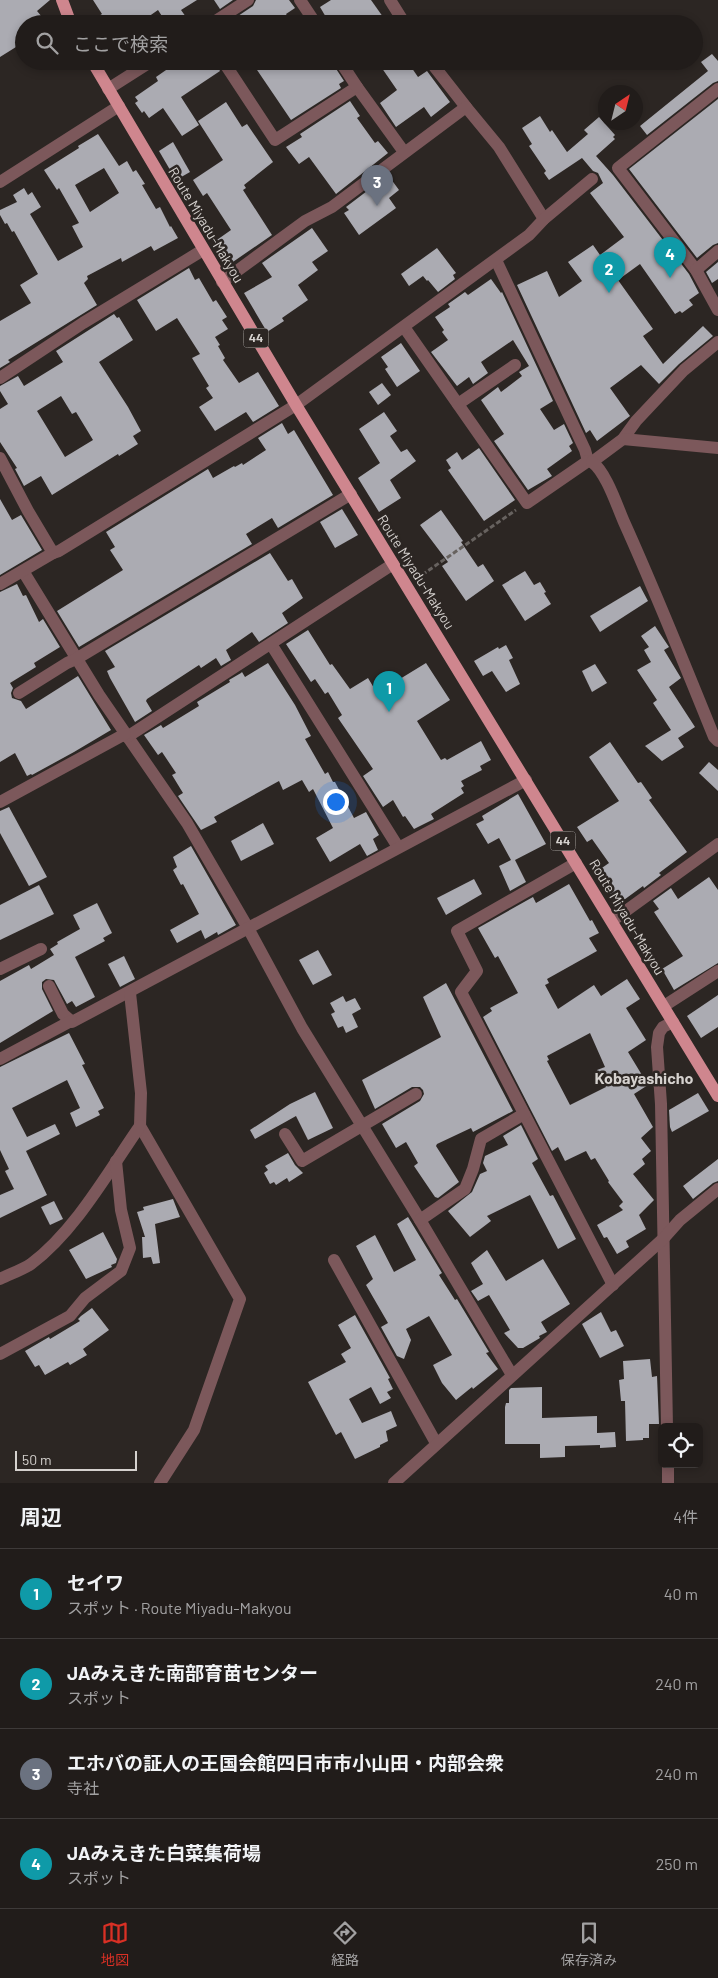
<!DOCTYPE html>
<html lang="ja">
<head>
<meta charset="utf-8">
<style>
	:root { --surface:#211c1a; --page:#2d2927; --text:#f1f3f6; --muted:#a2a1a2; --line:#3e3a39; --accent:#d93025 }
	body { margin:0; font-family:Barlow,"Noto Sans JP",sans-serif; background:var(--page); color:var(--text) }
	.controls { position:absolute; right:15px; bottom:15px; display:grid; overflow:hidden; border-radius:8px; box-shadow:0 2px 8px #0003 }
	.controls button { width:45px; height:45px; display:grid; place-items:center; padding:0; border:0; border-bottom:1px solid var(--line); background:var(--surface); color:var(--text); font:25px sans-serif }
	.compass { position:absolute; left:598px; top:85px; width:45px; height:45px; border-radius:50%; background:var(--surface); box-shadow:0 2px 8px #0003; rotate:35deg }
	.scale { position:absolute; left:15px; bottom:12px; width:122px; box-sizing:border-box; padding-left:5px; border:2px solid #d5d1ce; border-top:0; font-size:14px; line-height:18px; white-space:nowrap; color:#d5d1ce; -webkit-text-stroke:4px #2c2623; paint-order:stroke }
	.you { position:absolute; left:335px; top:801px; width:18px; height:18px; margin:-12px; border:4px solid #fff; border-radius:50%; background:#1a73e8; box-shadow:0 0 0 8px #1a73e833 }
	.badge { display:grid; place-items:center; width:32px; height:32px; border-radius:50%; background:var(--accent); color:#fff; font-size:16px; font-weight:700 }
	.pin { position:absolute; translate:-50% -41px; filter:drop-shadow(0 1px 2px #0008) }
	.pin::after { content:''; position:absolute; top:26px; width:18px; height:15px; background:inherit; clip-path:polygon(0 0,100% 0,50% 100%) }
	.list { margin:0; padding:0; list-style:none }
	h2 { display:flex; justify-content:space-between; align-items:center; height:65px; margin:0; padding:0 20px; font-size:21px }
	h2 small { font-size:16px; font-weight:400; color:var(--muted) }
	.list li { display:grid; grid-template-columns:32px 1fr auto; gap:15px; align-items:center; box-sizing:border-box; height:90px; padding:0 20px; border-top:1px solid var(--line) }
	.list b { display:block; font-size:19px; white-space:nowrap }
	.list p { margin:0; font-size:16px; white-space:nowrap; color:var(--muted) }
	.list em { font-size:16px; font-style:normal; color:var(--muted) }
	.icon { flex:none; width:28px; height:28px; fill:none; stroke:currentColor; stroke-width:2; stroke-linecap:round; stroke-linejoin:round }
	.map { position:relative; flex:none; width:718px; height:1483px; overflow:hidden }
	.search { position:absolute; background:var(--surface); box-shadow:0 2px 8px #0003; left:15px; right:15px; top:15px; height:55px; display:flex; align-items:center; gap:12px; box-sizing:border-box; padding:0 18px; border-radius:28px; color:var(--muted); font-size:19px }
	.sheet { height:425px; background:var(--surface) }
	nav { display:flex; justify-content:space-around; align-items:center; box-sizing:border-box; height:70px; border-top:1px solid var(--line); background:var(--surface); font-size:14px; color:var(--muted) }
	nav a { display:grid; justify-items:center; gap:2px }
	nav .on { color:var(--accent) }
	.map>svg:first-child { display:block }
	.building { fill:#ababb2; fill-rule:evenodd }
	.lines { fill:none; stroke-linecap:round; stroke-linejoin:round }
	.path { stroke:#67625f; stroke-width:3; stroke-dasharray:5 2.5; stroke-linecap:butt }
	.minor { stroke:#7c585b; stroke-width:12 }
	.major { stroke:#cf868e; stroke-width:12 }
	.labels { text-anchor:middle; stroke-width:5; stroke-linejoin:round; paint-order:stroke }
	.shield { fill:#2c2623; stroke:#a29e9b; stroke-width:1 }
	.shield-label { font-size:12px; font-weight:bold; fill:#d5d1ce }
	.street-label { font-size:14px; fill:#d5d1ce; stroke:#2c2623 }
	.quarter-label { font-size:16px; font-weight:bold; fill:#d5d1ce; stroke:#2c2623 }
</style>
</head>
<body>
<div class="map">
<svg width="718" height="1483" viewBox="0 0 718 1483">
	<rect width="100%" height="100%" fill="#2c2623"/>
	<g class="building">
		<polygon points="0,0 50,0 37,11 48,24 24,24 24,42 0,57"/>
		<polygon points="93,0 197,0 181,10 186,17 176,24 167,24 158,10 138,24 86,24 102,14"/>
		<polygon points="214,0 233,0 220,9"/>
		<polygon points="256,0 289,0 295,8 286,14 292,24 230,24 229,22 253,6"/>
		<polygon points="331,0 371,0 388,24 330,24 320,7"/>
		<polygon points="712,54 718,61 718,81 713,83 647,135 640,126 708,71 701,62"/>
		<polygon points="179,61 214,61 220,71 181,97 199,125 182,136 163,108 149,118 144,111 142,113 135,103 138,101 135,97 158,81 156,77"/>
		<polygon points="251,61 331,61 344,81 339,84 341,88 291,120"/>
		<polygon points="377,61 407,61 418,77 427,71 450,102 431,117 424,107 396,127 380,103 397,90"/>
		<polygon points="718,99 718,243 713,245 697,258 629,169"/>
		<polygon points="350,101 360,116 357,118 375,143 378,141 388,153 336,194 309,157 299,164 286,147 302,137 300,134"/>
		<polygon points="226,102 242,127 247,124 273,162 244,185 246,188 243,190 272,235 227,266 217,250 219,248 214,242 231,230 207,193 203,196 193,180 223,160 198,121"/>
		<polygon points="540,116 550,132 552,130 567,152 588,134 584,130 599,117 615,135 613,137 615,139 596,156 613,175 689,274 699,293 689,300 693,305 682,313 680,311 675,314 640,264 618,280 653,329 643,336 663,364 703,326 713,336 679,364 659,384 641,365 610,388 630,416 597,441 590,430 586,433 517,285 547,271 559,297 582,281 568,262 593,245 600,255 624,237 590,193 603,183 598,173 593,171 582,158 549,180 544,173 546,171 529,146 532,144 522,128"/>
		<path d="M98,134l21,32 8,-5 6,11 3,-2 9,14 -3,1 14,24 4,-2 10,20 1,-1 7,12 -24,13 -3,-5 -29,16 -1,-4 -34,18 1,3 -4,4 13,22 -89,55 2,2 -10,6v-47l31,-18 -11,-18 18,-11 -24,-43 -2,1 -5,-9 -2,1 -5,-9v-5l17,-8 -4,-7 11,-7 4,7 4,-3 9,15 -11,7 28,47 25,-14 -11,-21 7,-3 -20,-35 -2,2 -13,-20 35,-22 -1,-2zM104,168l15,25 -29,19 -15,-27z"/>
		<polygon points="173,142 190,172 176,180 159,151"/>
		<polygon points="388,175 399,190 389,198 396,208 359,235 344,213 349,210 346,207"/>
		<polygon points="312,228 328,251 312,262 318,270 298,285 308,300 282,318 284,321 267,332 244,293 272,277 262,263"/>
		<polygon points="437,248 456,273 453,275 455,279 438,292 428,280 427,281 423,276 409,286 401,274"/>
		<polygon points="718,262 718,279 712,283 706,272"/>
		<polygon points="189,268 195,280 199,278 213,302 216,300 227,317 222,320 228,329 215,337 220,345 218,346 225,358 223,360 239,383 258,372 279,406 253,422 246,412 215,431 199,407 213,398 206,388 209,386 192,358 200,354 177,318 156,331 137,300"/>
		<polygon points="491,279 501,293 502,292 553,401 540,409 554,430 564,424 573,443 569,446 572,451 547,469 552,476 528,490 494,441 504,434 481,400 498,387 501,392 522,376 519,372 529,366 513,340 481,362 488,373 473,384 469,377 457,386 431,352 448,340 442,332 444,330 435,317 450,307 448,304 465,292 468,295"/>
		<path d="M114,314l3,4 2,-1 14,23 -34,22 29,45 13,24 -8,5 5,8 -19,12 -1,-2 -66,41 -11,-19 -17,10 -9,-17 2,-1 -17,-26v-33l8,-5 -8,-13v-5l18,-10 6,10 39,-24 -7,-11zM61,396l11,18 4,-2 17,28 -28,17 -28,-46z"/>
		<polygon points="401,343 420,371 397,387 385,369 388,367 381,357"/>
		<polygon points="382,383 391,395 378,405 369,392"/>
		<polygon points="384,412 397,431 390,436 401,452 407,449 416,461 390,480 401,498 379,512 358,478 380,463 359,429"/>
		<polygon points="282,423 288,434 294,430 333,495 278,528 272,518 246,534 252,544 79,647 57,611 123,570 110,550 115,547 106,532 208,469 213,478 234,466 235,467 242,463 243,465 266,450 258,438"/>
		<polygon points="479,448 515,500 484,521 448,470 451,468 446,460 457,452 462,460"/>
		<polygon points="0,499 12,520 21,515 42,550 0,575"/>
		<polygon points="342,509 358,535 335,548 320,522"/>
		<polygon points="441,510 463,541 461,542 478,567 483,564 494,581 466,601 442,566 448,562 420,525"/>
		<polygon points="270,553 288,581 292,579 303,598 282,613 288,623 259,642 252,632 226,650 231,660 221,666 216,658 201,668 199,665 147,699 146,701 152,711 135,722 110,678 107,671 115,667 105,651"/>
		<polygon points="525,571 534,585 540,582 546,592 544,593 551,604 525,621 502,585"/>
		<polygon points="17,584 23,596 26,595 39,622 43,619 60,647 34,663 36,667 10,683 13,688 11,693 12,698 21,701 26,709 78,676 111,730 74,752 32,775 31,774 27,776 15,753 0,762 0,592"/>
		<polygon points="640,586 648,601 600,632 590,616"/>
		<polygon points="655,626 669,647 664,650 681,678 669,687 695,727 678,738 684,747 662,761 645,746 671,730 653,703 657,700 637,670 651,662 644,650 649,647 641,636"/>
		<polygon points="308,630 330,665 332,664 350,689 368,678 377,693 426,663 450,700 417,721 441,760 445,758 447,760 481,741 491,760 480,766 482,770 461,781 464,786 461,788 464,793 431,814 434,819 414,829 405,816 403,817 393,800 383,807 363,776 373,769 338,718 342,715 328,692 325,694 315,679 311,682 286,644"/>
		<polygon points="506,645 513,658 509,660 520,684 506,692 492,671 483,676 474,661 498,647 499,649"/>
		<polygon points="268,663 295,705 311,736 305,739 325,774 328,772 333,782 335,782 354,818 366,812 379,835 373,839 378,850 367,856 360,844 330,862 316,838 333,828 313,789 309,792 302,780 283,790 279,781 214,817 217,822 201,830 180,799 178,796 183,793 172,775 176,773 162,752 158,755 144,735 161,725 163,728 199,706 197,702 230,682 229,680 241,673 242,672 245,677"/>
		<polygon points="595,664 607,683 592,692 582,671"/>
		<polygon points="610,742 638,783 641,782 652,798 649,800 687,852 659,873 661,875 644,888 643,886 617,905 596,872 609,863 592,839 587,842 577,827 619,801 589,757"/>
		<polygon points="709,762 718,770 718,791 699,773"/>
		<polygon points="518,794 546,844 515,860 526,882 510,891 499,866 511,860 499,838 488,844 476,824 484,820 482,816"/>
		<polygon points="9,807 47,877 29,886 0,833 0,811"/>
		<polygon points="263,823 274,844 241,861 231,841"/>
		<polygon points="191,846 236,925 218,935 217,932 205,939 201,930 177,943 170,930 199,914 183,884 181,885 173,870 177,867 173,857"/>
		<polygon points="709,877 718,890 718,963 674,990 662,969 683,956 654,912 659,909 653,901 671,888 678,899"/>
		<polygon points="474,879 482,894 446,915 437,898"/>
		<path d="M569,884l21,37 2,-1 7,13 -10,5 8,13 -50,28 2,4 -4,2 13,24 36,-24 7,11 26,-17 13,20 -14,9 20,32 -18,12 20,33 -14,9 19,33 -12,11 10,13 -9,8 3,5 -12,10 21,26 -15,15 7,14 -20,12 3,6 -12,7 -10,-17 -3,1 -7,-13 26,-15 -4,-4 4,-4 -15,-20 1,-1 -14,-23 -4,2 -5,-9 -21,10 -7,-14 -6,4 -69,-134 9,-6 -2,-3 28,-15 -20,-37 -3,2 -17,-30 55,-31 3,6zM590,1033l15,34 -8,3 9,17 -36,18 -23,-44 2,-1 -2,-4z"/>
		<polygon points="39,885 54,914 0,940 0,905"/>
		<polygon points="97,903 112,933 103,938 105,941 75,957 95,997 76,1007 72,1001 67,1004 54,980 46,979 42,982 42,989 53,1011 0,1043 0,981 29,965 31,969 54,955 50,949 58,944 57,942 80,929 73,915"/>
		<polygon points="318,950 332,975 313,985 299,960"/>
		<polygon points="124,956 135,979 120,987 108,964"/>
		<polygon points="446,983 513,1111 473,1132 471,1128 437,1144 436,1146 459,1182 438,1198 435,1197 414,1166 418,1163 406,1142 396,1148 382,1124 420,1101 424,1094 423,1090 420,1087 412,1087 375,1109 362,1080 441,1037 423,997"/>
		<polygon points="718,995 718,1027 701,1038 687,1016"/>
		<polygon points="343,996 346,1002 355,998 361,1009 352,1014 358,1027 346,1033 343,1026 338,1028 331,1014 335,1012 330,1003"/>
		<polygon points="69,1033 85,1064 82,1065 104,1108 98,1111 100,1115 76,1127 70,1113 80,1108 67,1080 12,1108 27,1137 55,1124 60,1134 26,1151 47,1195 0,1218 0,1195 14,1189 5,1171 9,1169 0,1150 0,1067"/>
		<polygon points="315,1092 333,1128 308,1140 296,1116 255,1139 250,1130 290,1104"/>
		<polygon points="698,1093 709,1111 672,1132 670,1127 669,1110"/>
		<polygon points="521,1125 538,1159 532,1163 550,1196 553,1195 576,1239 558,1249 530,1195 487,1216 491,1221 470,1237 448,1211 472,1192 480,1174 487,1171 483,1163 485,1156 508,1145 503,1136"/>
		<polygon points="288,1153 295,1165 303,1173 289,1182 287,1178 276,1185 274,1182 270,1184 264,1173 268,1170 265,1166"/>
		<polygon points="718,1159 718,1181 713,1183 693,1199 683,1186"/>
		<polygon points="173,1199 180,1217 155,1224 160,1263 153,1264 151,1257 143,1258 142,1237 145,1237 137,1212 144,1210 143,1207"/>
		<polygon points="54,1201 63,1219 50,1225 41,1207"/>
		<polygon points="408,1217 442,1273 439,1275 455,1300 457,1299 489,1352 486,1353 498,1369 473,1389 472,1387 456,1400 442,1383 433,1365 452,1355 429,1316 406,1329 411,1340 404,1359 397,1356 381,1327 388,1323 366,1285 373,1279 356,1246 375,1235 394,1272 416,1260 397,1224"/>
		<polygon points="103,1232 117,1259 116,1263 111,1265 112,1267 86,1279 69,1250"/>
		<polygon points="487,1250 506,1281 543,1259 570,1304 541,1322 547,1332 539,1336 540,1338 523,1348 518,1348 504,1333 510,1330 489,1295 478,1301 471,1291 483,1284 471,1263"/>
		<polygon points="92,1308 109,1330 83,1349 87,1355 70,1365 68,1362 45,1375 39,1365 35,1367 25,1351 49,1337 50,1339 80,1321 78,1319 81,1316"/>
		<polygon points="601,1312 611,1332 616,1330 624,1346 600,1358 582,1324"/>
		<polygon points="355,1315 390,1378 388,1379 393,1389 387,1392 391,1398 380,1404 371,1387 349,1399 362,1423 391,1411 397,1426 386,1431 388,1441 380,1445 380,1447 355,1459 341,1432 336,1435 308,1382 346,1362 341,1354 351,1348 338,1325"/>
		<polygon points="650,1359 652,1377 657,1376 659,1424 649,1424 649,1438 643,1438 643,1440 626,1441 625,1401 621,1401 619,1380 624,1379 623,1361"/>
		<polygon points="542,1387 542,1418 597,1416 597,1433 615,1432 616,1447 600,1448 600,1445 565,1446 565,1457 540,1458 540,1444 505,1444 505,1407 506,1403 509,1403 509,1390 511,1388"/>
	</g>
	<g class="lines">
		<polyline class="path" points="416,579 516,510"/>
		<g class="minor">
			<polyline points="300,0 316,24"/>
			<polyline points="390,0 405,24"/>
			<polyline points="211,24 248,0"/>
			<polyline points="223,61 275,140 357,87 404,152"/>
			<polyline points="340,61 357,87"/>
			<polyline points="430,61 466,107"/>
			<polyline points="108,89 152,61"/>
			<polyline points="718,89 618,168 696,270 718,310"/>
			<polyline points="0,182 119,106"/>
			<polyline points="496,260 585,450 588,461"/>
			<polyline points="696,270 718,251"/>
			<polyline points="222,282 305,221 332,207 466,107 499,147 544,219"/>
			<polyline points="404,327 527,503 588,461 592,462 623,439 636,421 684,370 718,342"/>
			<polyline points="0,378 83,323 203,250"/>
			<polyline points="458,404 515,365"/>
			<polyline points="623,439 718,448"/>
			<polyline points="0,458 28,511 53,553"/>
			<path d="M592,462c14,10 25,44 32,60 32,71 61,143 90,215l4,4"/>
			<polyline points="23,571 99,695 187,823 248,928 302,1028 420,1220 512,1375"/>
			<polyline points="0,584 53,553 59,551 296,405 529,235 544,219 592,179"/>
			<polyline points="271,644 398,847"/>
			<polyline points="19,693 67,663 76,659 351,494"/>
			<polyline points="127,737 393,564"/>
			<polyline points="0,802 125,734"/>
			<polyline points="576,863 457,931 477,971 461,992 613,1285"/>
			<polyline points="612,921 718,844"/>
			<polyline points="0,969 41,949"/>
			<polyline points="49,986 63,1014 72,1022 526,780"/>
			<polyline points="130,993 141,1093 140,1126 240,1299 194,1430 160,1483"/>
			<polyline points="664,1006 718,971"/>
			<polyline points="0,1059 71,1021"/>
			<polyline points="285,1134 302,1161 416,1094"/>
			<polyline points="420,1220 465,1189 473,1169 481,1139 524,1114"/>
			<polyline points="334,1260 436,1443"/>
			<path d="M0,1279c10,-5 22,-9 31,-15 45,-34 77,-92 109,-138"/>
			<polyline points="0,1354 70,1316 85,1298 121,1271 130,1248 121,1210 116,1161"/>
			<polyline points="667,1427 661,1104 657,1047 659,1033 663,1027 673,1022"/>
			<polyline points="668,1464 668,1483"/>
			<polyline points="394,1483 663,1239 680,1220 718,1189"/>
		</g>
		<g class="major">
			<polyline points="62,0 71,24"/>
			<polyline points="92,61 296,405 718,1096"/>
		</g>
	</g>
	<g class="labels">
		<g class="shield">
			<rect x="243.5" y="328.5" width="25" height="19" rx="4"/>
			<rect x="550.5" y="831.5" width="25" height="19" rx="4"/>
		</g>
		<g class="shield-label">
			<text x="256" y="342">44</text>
			<text x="563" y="845">44</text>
		</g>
		<g class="street-label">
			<text transform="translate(206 225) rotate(59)" y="5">Route Miyadu-Makyou</text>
			<text transform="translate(416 572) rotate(58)" y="5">Route Miyadu-Makyou</text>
			<text transform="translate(627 917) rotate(59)" y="5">Route Miyadu-Makyou</text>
		</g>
		<g class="quarter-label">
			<text x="644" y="1084">Kobayashicho</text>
		</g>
	</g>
</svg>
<div class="controls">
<button><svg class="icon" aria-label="locate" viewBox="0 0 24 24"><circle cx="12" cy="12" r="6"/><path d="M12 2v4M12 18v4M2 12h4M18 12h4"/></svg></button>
</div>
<svg class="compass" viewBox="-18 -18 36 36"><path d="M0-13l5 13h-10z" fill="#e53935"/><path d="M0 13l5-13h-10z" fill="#a2a1a2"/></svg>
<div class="scale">50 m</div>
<div class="you"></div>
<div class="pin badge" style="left:389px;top:712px;background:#0f9aa8">1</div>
<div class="pin badge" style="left:609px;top:293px;background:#0f9aa8">2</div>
<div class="pin badge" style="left:377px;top:206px;background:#6b7280">3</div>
<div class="pin badge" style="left:670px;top:278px;background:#0f9aa8">4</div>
<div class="search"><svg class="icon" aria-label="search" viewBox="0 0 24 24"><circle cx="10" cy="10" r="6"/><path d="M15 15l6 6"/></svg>ここで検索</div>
</div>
<section class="sheet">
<h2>周辺<small>4件</small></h2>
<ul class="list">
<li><span class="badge" style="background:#0f9aa8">1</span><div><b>セイワ</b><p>スポット · Route Miyadu-Makyou</p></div><em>40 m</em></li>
<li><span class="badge" style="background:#0f9aa8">2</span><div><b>JAみえきた南部育苗センター</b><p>スポット</p></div><em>240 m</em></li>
<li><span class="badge" style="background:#6b7280">3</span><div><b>エホバの証人の王国会館四日市市小山田・内部会衆</b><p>寺社</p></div><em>240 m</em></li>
<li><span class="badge" style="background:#0f9aa8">4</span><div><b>JAみえきた白菜集荷場</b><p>スポット</p></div><em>250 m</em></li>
</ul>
</section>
<nav>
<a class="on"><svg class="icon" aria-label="map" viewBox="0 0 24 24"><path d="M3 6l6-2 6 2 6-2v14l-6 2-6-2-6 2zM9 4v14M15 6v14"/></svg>地図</a>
<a><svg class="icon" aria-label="directions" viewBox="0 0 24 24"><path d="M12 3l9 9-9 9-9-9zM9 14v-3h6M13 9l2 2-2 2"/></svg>経路</a>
<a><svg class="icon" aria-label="saved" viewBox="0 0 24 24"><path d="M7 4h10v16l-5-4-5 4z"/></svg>保存済み</a>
</nav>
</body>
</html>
